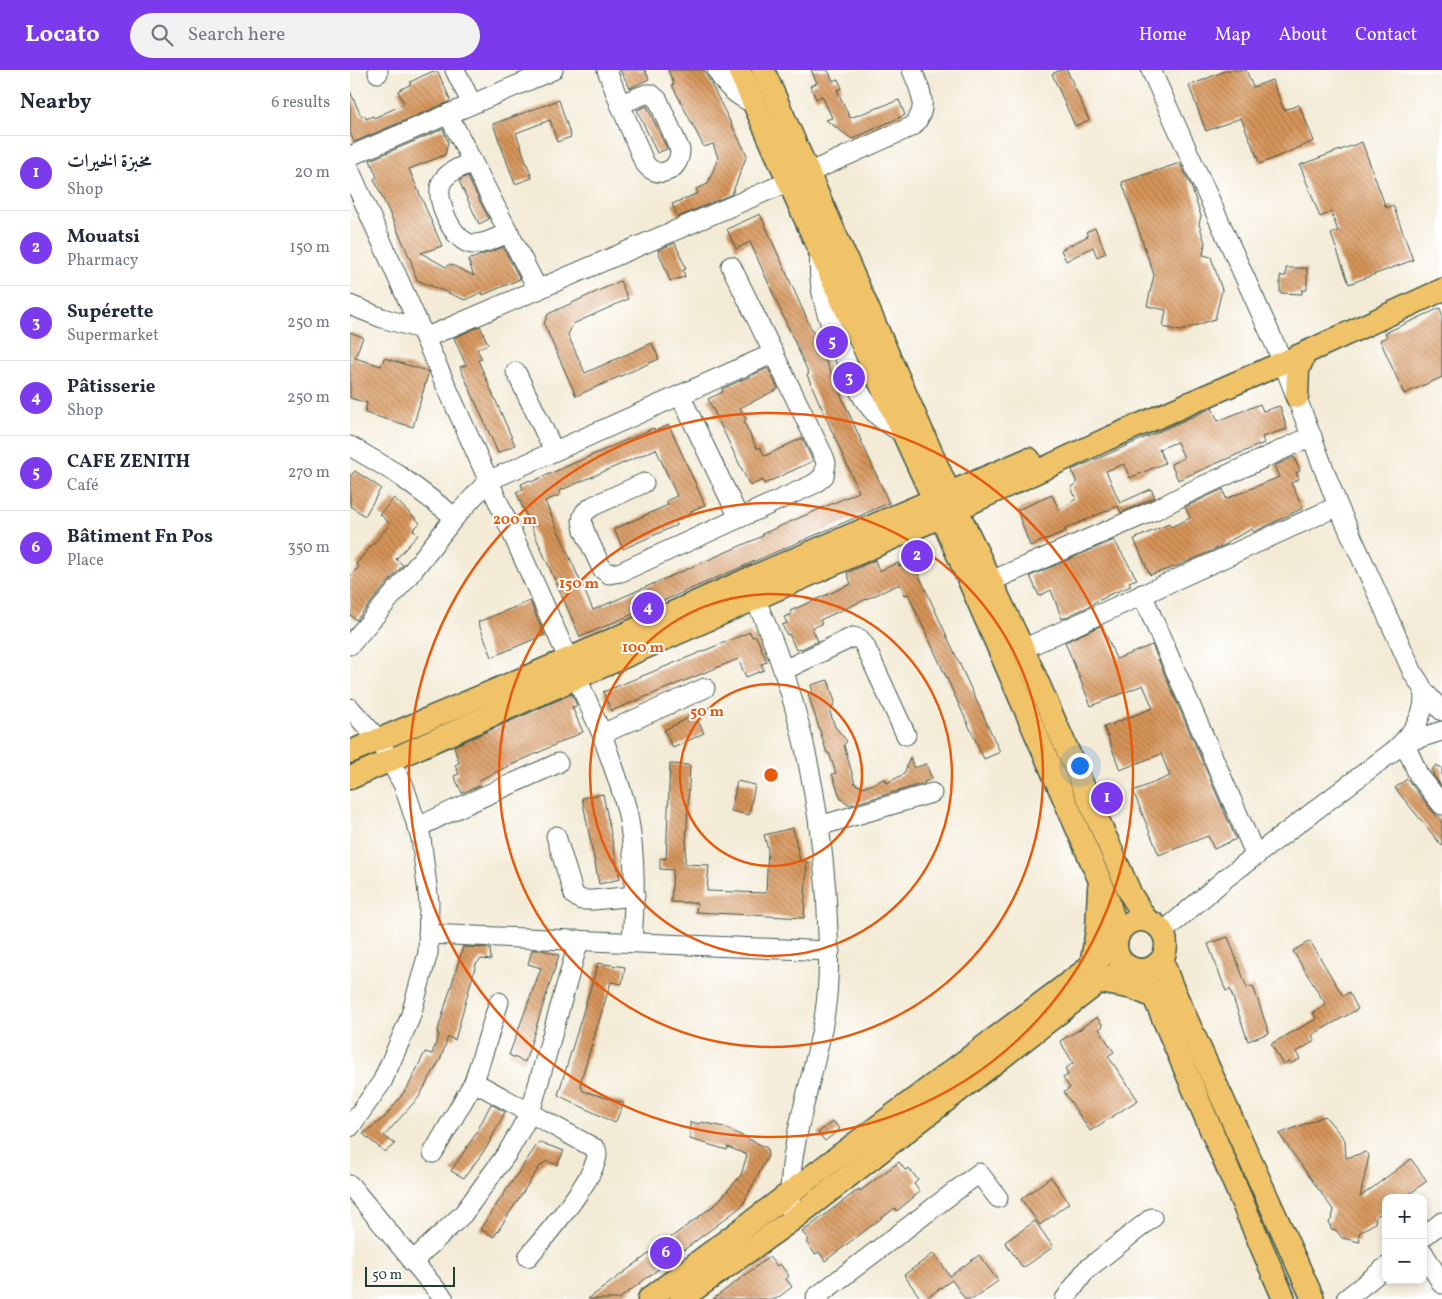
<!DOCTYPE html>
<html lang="en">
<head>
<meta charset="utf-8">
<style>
	:root { --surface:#fff; --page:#f2f2f3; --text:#1f2937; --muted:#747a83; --line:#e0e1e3; --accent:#7c3aed }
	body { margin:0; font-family:Vollkorn,Amiri,serif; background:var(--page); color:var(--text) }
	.controls { position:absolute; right:15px; bottom:15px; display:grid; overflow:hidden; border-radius:10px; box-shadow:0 2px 8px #0003 }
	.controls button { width:45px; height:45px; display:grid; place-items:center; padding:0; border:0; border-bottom:1px solid var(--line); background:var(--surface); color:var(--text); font:25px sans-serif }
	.scale { position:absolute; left:15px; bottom:12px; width:90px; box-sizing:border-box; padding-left:5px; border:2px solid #1f3d34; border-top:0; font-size:14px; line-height:18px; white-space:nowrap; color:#1f3d34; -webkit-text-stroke:4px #fff; paint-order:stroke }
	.you { position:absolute; left:729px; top:695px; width:18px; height:18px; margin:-12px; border:4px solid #fff; border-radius:50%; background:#1a73e8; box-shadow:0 0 0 8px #1a73e833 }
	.badge { display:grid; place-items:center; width:32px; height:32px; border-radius:50%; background:var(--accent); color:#fff; font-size:16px; font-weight:700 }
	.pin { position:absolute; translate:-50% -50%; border:2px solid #fff; box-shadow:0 1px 5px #0006 }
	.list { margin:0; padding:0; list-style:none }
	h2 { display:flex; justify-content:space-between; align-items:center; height:65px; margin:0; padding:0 20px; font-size:21px }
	h2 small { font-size:16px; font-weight:400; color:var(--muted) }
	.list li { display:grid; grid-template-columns:32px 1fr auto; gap:15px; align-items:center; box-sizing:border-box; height:75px; padding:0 20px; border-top:1px solid var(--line) }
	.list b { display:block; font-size:19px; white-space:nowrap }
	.list p { margin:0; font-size:16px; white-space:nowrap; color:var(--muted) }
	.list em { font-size:16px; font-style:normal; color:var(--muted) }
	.icon { flex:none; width:28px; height:28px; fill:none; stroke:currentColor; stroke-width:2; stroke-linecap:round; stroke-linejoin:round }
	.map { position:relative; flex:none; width:1092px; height:1229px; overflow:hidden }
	header { display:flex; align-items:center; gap:30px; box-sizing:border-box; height:70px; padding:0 25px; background:var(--accent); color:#fff }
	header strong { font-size:24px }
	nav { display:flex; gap:28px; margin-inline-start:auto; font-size:18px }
	.search { width:350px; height:45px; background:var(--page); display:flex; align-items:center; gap:12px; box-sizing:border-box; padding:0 18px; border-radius:28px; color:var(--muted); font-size:19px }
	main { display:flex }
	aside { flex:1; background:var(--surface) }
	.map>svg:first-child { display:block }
	.building { fill:url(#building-back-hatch) }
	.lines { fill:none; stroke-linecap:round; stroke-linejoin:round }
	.minor-casing { stroke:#3f574c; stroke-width:21 }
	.major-casing { stroke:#3f574c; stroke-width:25 }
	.minor { stroke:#fff; stroke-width:19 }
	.major { stroke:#f0c369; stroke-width:22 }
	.ring { fill:none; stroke:#e8590c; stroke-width:2.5 }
	.centre { fill:#e8590c; stroke:#fff; stroke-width:2.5 }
	.ring-label { font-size:15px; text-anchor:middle; font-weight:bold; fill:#e8590c; stroke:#fff; stroke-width:4; stroke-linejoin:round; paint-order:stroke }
</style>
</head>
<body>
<header>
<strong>Locato</strong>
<div class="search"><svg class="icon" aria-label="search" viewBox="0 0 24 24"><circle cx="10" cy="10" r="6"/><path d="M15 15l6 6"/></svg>Search here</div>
<nav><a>Home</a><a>Map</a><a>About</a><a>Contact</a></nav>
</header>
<main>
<aside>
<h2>Nearby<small>6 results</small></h2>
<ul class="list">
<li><span class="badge">1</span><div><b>مخبزة الخيرات</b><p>Shop</p></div><em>20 m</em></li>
<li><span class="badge">2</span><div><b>Mouatsi</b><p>Pharmacy</p></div><em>150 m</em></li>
<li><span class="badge">3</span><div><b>Supérette</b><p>Supermarket</p></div><em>250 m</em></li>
<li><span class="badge">4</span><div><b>Pâtisserie</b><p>Shop</p></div><em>250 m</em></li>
<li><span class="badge">5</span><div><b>CAFE ZENITH</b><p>Café</p></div><em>270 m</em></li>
<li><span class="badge">6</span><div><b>Bâtiment Fn Pos</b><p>Place</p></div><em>350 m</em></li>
</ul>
</aside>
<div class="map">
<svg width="1092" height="1229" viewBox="0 0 1092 1229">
	<defs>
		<pattern id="building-back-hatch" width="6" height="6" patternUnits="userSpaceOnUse" patternTransform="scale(1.25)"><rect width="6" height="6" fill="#d69459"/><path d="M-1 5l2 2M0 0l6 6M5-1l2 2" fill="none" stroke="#ad7a4a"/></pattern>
	</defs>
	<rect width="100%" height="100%" fill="#fff"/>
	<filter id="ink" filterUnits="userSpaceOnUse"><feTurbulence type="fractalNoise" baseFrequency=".02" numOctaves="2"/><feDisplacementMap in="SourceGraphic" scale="10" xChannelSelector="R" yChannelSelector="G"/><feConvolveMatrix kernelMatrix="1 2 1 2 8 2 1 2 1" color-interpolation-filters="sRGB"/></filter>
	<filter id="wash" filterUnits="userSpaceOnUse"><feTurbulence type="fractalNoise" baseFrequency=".0096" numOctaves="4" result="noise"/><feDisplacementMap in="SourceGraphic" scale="20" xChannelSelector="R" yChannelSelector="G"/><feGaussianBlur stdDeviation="1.12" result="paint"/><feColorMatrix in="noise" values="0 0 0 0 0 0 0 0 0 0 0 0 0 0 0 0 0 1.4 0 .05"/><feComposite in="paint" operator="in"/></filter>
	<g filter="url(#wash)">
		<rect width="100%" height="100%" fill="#f3ebd6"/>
		<g id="blocks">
			<g class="building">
				<polygon points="270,0 295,0 299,9 280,18"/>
				<polygon points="318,0 354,0 397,85 382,124 328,147 322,134 348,123 346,119 358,114 368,88 363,74 354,77 322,15 324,14"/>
				<polygon points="461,0 478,0 483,11 488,9 492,18 487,20 500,48 549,30 555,45 502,69 476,50 482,48 472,26 466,29 460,16 467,13"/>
				<polygon points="710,0 717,0 739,50 725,56 702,4"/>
				<polygon points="877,0 896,0 903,17 922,10 934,40 949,35 964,71 910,94 891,48 856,61 839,16"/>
				<polygon points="83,1 84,3 88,2 100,29 99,32 4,72 0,63 0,21 11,46 15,45 16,49 23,46 24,48 54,34 48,21 61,14 60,12"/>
				<polygon points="209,30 221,67 207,72 200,50 166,63 182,108 165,114 143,54"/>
				<polygon points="297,36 317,79 307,83 287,40"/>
				<polygon points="93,59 98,72 95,85 59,99 92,176 71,183 96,197 100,194 124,206 118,190 153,177 170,209 133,225 132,222 115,230 67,210 60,188 24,109 27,107 20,90"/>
				<polygon points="1012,72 1036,138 1043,135 1063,190 999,214 981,164 988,161 981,142 970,147 950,95"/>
				<polygon points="830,93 841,116 851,146 849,154 855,173 853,185 861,187 872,220 865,249 830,261 813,257 816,240 797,236 804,205 772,112"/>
				<polygon points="117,106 139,149 129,154 109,111"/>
				<polygon points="410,144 539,433 230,567 166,422 173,419 171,414 180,410 181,412 304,358 305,361 319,355 355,435 341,441 342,443 325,451 327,455 273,479 264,459 318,435 316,431 327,426 306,379 209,421 210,425 195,431 243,540 413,466 412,464 509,422 457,305 459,304 400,172 386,179 377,159"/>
				<polygon points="745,158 756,183 747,187 743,177 716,191 711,180 738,166 736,162"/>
				<polygon points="325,173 336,199 333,200 335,207 320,211 308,180"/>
				<polygon points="936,198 957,198 957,220 952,220 952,224 930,223 930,206 936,206"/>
				<polygon points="270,211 278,229 223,254 218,265 235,303 302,273 309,289 226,326 194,254 198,244"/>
				<polygon points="1090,238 1092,244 1092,307 1054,324 1030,270 1037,267 1035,263"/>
				<polygon points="130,256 138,274 127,279 132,289 128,290 165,375 148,383 110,297 116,295 104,268"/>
				<polygon points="0,262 13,267 5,288 31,296 34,288 77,301 78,304 63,357 15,343 17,333 0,328"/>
				<polygon points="418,298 428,319 390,338 396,350 394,352 407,379 410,377 415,386 452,368 463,391 414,414 413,410 400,416 358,329 373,322 372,319"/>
				<polygon points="910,334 913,341 930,336 937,359 912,367 914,373 828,410 821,394 834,388 827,372 809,379 815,393 780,408 774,394 756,401 770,433 801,419 805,427 771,443 768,436 715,459 716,461 680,476 667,440 702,425 709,440 726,429 721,417 727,414 722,400 862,338 868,351"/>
				<polygon points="944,387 950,401 946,403 949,409 941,413 953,438 904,462 902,459 877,472 877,474 830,495 800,505 784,469 819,454 821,457 840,448 835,437 873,419 876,429 929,407 924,396"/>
				<polygon points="5,401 31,418 15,446 0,436 0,406"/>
				<polygon points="44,428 70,453 63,460 68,465 46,489 53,495 6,550 0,545 0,506 9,497 6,494 40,454 30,444"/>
				<polygon points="764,470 787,509 779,512 781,516 756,526 756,527 743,533 744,534 712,549 701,520 689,526 680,506"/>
				<polygon points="525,490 529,501 548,493 549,496 562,490 650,682 634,689 558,524 555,525 550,514 470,550 472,554 462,558 468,571 451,579 450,578 446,580 439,564 437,565 432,555 437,553 434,547 442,544 440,541 501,514 497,503"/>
				<polygon points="180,531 194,565 142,587 128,552"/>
				<polygon points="752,555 766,589 802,575 886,769 864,779 858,766 809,785 783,721 820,706 811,684 770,700 754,657 803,638 793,615 741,636 715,572"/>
				<polygon points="400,562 402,567 406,566 417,592 411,594 414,600 396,607 388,589 261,641 253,622"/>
				<polygon points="478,610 485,632 480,642 485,657 497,671 494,675 505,714 512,717 521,715 535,708 537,713 554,704 560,687 564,698 576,694 582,709 574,712 575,713 500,735 491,729 482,704 486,703 479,683 477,683 458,624 463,623 461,615"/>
				<polygon points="222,624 227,636 222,637 233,662 129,710 131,715 112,723 104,706 109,704 105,695 109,693 104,676"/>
				<polygon points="345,645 354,663 323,678 314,660"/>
				<polygon points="320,694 340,695 335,794 359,795 357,821 416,823 418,779 414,765 443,758 450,791 457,791 454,848 346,842 347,833 321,832 323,800 310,799 310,788 316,789"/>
				<polygon points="1086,695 1092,698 1092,717 1084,706 1082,700"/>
				<polygon points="1057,709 1092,753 1092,776 1045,718"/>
				<polygon points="387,711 405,715 399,745 381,741"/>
				<polygon points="253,724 270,809 249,814 232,728"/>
				<polygon points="878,867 897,918 903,916 919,963 898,971 880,919 876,921 858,874"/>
				<polygon points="960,871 993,926 999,922 1008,939 962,965 965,971 946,982 950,989 940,994 939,991 933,995 921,974 966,949 963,943 976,935 943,881"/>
				<polygon points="113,877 140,878 141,890 131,889 126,894 105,970 98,967 91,988 69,1027 34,1066 45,1074 35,1082 13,1064 35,1047 58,1017 75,982 82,984 89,964 87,963"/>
				<polygon points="182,880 193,880 209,885 175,992 159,985 191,898 178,894"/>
				<polygon points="248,893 275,897 272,914 261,912 230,1013 233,1021 274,1033 265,1053 208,1025"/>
				<polygon points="747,947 753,956 749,959 764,982 758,986 788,1030 740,1061 714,1022 720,1018 713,1008 718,1005 715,999 723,993 710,971 732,958 732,957"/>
				<polygon points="141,1034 155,1042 137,1077 114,1108 101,1101 125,1065"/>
				<polygon points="975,1046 995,1070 996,1088 1016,1082 1019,1086 1010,1127 1061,1089 1077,1111 1054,1128 1036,1128 1036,1142 1026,1146 1025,1153 1009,1163 1010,1172 992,1168 986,1160 981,1159 979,1152 981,1150 984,1141 929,1064"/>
				<polygon points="483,1051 490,1059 475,1071 468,1063"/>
				<polygon points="340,1052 351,1054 351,1052 374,1057 417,1078 418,1086 392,1136 269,1229 238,1229 366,1134 391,1105 397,1085 378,1077 377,1080 340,1069"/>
				<polygon points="189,1072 214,1081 207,1095 197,1091 190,1096 144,1167 130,1159"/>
				<polygon points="549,1092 555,1100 559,1098 568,1110 564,1114 570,1122 547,1141 545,1138 475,1191 469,1182 465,1184 456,1172 459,1170 452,1162 509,1119 510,1121"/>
				<polygon points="701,1107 719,1133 690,1155 671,1129"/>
				<polygon points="685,1151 703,1177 673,1198 655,1172"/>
				<polygon points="584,1183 600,1206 629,1185 648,1211 623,1229 615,1229 602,1210 575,1229 571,1229 554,1205"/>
				<polygon points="419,1187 427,1196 430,1194 439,1206 436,1209 442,1217 426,1229 363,1229"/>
			</g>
		</g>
	</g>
	<g filter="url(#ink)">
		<use href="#blocks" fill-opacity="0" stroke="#3f574c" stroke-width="1"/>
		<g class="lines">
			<g class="minor-casing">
				<g id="minor">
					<polyline points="28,0 28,3"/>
					<polyline points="105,0 122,34"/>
					<polyline points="257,0 270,34"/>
					<path d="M367,0c8,17 21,27 38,34"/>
					<path d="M801,0l132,292 55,144 75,167c3,5 8,11 10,17 5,23 -12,45 -27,59l-170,129 -63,54"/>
					<path d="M296,24h5l7,6 22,50c0,22 -24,31 -36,12l-24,-58z"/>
					<polyline points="98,44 188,220"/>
					<polyline points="0,86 203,0"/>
					<path d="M122,92c-11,5 -26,10 -31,22 -6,17 12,58 31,60 13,1 26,-7 37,-12"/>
					<path d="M0,101l252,563c8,25 21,56 26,81 8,42 7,84 4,127"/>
					<path d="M470,182c-4,42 10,73 27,111 7,17 14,36 28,50 8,9 18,14 28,20"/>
					<polyline points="0,235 32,248 71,259"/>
					<path d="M75,268l365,-157 123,-55c17,-18 7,-37 -1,-56"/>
					<polyline points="166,302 204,381"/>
					<polyline points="330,325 389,448"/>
					<polyline points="0,376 46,403 105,447"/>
					<polyline points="294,413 243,436 235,442 233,446 232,451 234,460 252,499 259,504 271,502 464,414 474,406 476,393 474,387 381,196"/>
					<polyline points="641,511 805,440 842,421 962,366"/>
					<path d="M399,516c47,97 69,199 77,306 2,40 5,80 -1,120 -9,61 -34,120 -35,182 0,9 1,18 2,26"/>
					<polyline points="792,524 906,786"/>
					<polyline points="0,575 57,508 105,447 138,411 424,283"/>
					<polyline points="673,579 988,436"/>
					<polyline points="434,600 503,567 510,569 515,576 556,665"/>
					<polyline points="1073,620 1092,641"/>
					<polyline points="0,638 28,669 54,716 71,768 79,832 78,883 60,948 32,1012 0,1057"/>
					<polyline points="1092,661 1053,673 1059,683 1068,704 1092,735"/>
					<polyline points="252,664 355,618"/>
					<polyline points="469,756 582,723"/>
					<path d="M67,758c46,-24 94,-43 141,-65"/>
					<polyline points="206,766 224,825 231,830 243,830 285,826"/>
					<polyline points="78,864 480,881"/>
					<path d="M124,1012l122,67c10,18 -54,91 -68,108"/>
					<polyline points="83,1083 124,1012 149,932"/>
					<polyline points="0,1115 94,1229"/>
					<polyline points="1073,1167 1092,1152"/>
					<polyline points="1073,1182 1092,1214"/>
					<polyline points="62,1192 113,1144 158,1082 180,1043 229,870"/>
					<polyline points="468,1229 466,1227 629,1103 648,1128"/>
					<polyline points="715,1229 736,1200 802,1148"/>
					<polyline points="996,1229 1036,1197"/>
				</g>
			</g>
			<g class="major-casing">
				<g id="major">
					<polyline points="389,0 484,213 584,430 757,827 765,853 768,866"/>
					<polyline points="413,0 599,423 673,579 781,825 797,851"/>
					<polyline points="947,327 948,300 955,283"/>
					<polyline points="0,682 219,589 396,510 679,389"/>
					<polyline points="0,708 590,447 755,370 955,283 1092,220"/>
					<circle cx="791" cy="875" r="25"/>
					<polyline points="812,890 822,917 963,1229"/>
					<polyline points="741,896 747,860 749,818"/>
					<polyline points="791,900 804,927 934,1229"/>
					<polyline points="750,912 783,918 804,927"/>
					<polyline points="299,1229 733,902 766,874"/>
					<polyline points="331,1229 442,1150 745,915 779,897"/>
				</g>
			</g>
			<use href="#minor" class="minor"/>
			<use href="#major" class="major"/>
		</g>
	</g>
	<g class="ring">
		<circle cx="421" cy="705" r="91"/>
		<circle cx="421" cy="705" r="181"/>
		<circle cx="421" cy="705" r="272"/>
		<circle cx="421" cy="705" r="362"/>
	</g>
	<circle cx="421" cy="705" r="8" class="centre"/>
	<g class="ring-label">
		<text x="165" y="454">200 m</text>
		<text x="229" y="518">150 m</text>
		<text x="293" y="582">100 m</text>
		<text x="357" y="646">50 m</text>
	</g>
</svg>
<div class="controls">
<button>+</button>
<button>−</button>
</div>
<div class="scale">50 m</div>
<div class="you"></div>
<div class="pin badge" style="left:757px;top:728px">1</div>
<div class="pin badge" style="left:567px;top:486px">2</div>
<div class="pin badge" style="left:499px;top:308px">3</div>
<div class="pin badge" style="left:298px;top:538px">4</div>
<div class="pin badge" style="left:482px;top:272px">5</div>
<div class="pin badge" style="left:316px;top:1183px">6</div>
</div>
</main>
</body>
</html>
